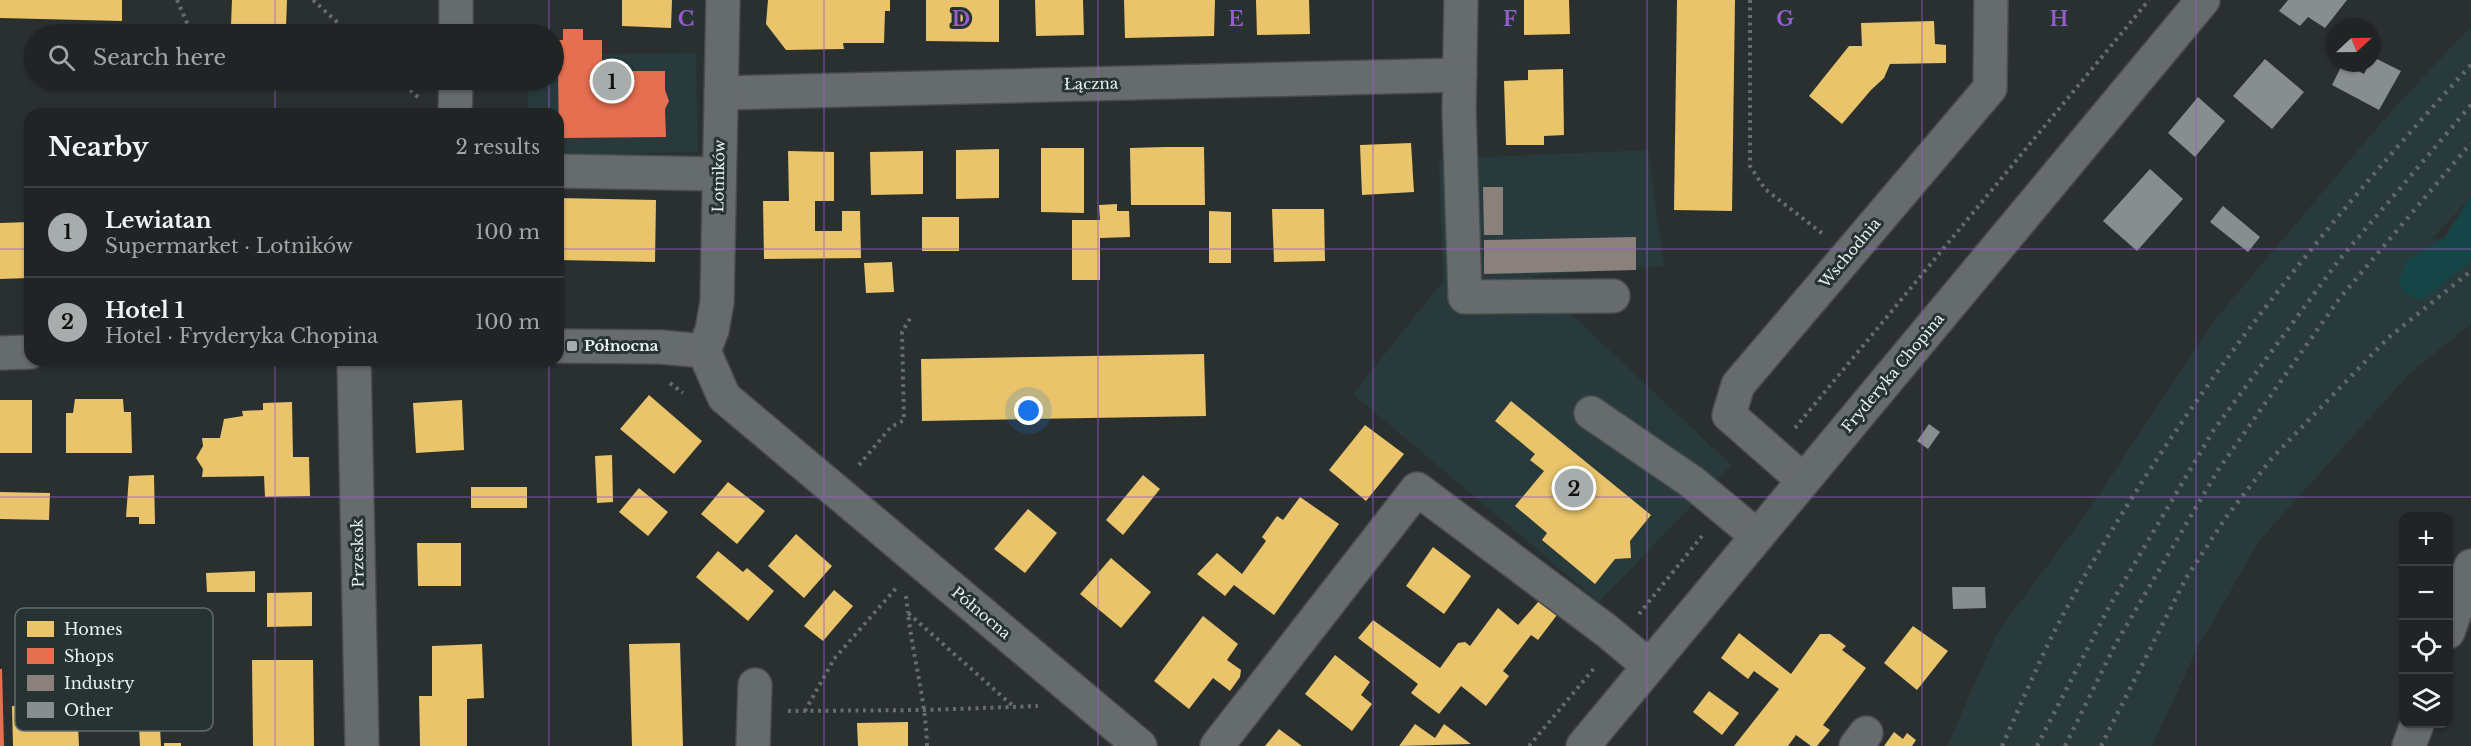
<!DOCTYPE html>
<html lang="en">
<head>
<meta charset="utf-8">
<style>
	:root { --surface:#202424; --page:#2d3031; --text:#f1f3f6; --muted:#a2a4a6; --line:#3d4141; --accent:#a7adad }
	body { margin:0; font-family:"Libre Baskerville",serif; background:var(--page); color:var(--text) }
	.controls { position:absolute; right:18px; bottom:18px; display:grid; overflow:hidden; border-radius:12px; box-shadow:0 2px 4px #0004 }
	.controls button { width:54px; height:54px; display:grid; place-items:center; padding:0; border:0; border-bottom:2px solid var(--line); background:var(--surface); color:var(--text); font:30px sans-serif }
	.compass { position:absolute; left:2327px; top:18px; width:54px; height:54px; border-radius:50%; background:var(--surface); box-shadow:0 2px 4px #0004; rotate:68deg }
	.you { position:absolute; left:1029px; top:411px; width:21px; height:21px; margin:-15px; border:4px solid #fff; border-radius:50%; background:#1a73e8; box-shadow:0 0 0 9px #1a73e833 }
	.badge { display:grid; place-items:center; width:39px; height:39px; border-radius:50%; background:var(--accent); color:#111; font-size:20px; font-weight:700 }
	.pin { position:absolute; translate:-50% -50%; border:3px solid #fff; box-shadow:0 2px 6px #0006 }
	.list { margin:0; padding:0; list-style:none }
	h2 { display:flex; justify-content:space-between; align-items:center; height:78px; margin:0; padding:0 24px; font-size:26px }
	h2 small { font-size:20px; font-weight:400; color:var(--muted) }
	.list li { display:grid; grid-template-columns:39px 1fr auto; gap:18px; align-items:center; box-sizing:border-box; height:90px; padding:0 24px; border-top:2px solid var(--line) }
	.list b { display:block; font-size:22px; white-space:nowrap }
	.list p { margin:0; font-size:20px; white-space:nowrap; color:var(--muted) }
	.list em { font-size:20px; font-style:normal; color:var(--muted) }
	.icon { flex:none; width:33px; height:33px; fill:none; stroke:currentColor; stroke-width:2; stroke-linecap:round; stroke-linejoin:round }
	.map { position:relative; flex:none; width:2471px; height:746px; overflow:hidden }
	.search { position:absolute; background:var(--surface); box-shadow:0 2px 4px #0004; left:24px; top:24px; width:540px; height:66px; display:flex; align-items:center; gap:15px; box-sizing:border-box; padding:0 21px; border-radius:33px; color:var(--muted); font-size:22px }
	.panel { position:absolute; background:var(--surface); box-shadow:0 2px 4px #0004; left:24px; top:108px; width:540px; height:258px; border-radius:18px }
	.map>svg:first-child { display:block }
	.built { fill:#283a3b }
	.green { fill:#154546 }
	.homes { fill:#e9c46a }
	.shops { fill:#e76f51 }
	.industry { fill:#8a817c }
	.building { fill:#888d8d }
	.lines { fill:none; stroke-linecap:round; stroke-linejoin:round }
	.minor-casing { stroke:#474b4b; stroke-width:36 }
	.path { stroke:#676c6c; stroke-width:4; stroke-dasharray:3 4.5; stroke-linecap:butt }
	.minor { stroke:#666b6b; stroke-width:33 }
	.rail { stroke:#646767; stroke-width:4.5; stroke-dasharray:3 6; stroke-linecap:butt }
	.grid { fill:none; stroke:#975dcc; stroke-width:1.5; stroke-opacity:0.55 }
	.poi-dot { fill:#a7adad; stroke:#273333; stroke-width:2 }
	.labels { text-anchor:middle; stroke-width:6; stroke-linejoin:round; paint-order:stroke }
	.street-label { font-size:15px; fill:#eaf1f1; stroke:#273333 }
	.poi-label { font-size:15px; font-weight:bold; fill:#eaf1f1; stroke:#273333; text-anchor:start }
	.key { fill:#273333; stroke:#626c6c; stroke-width:1.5 }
	.key-label { font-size:16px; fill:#eaf1f1 }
	.grid-label { font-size:20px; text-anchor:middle; font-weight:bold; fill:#975dcc; stroke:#273333; stroke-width:6; stroke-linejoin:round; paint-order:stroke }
</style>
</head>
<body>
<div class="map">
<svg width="2471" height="746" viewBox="0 0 2471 746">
	<rect width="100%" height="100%" fill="#2a3030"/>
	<g class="built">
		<polygon points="2471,26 2471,197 2432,239 2471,240 2471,324 2409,374 2260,540 2199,645 2152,746 1947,746 1997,633 2092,506 2212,323 2388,115"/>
		<polygon points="696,53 698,152 558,155 558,114 528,114 528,80 554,80 554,55"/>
		<polygon points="1648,150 1664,266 1531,276 1731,465 1599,602 1353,394 1443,281 1439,159"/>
	</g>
	<polygon class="green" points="2471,196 2471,261 2422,300 2407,295 2398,283 2406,261 2444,238"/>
	<g class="homes">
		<polygon points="0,0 122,0 122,21 0,18"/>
		<polygon points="232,0 287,0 286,26 231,25"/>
		<polygon points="622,0 672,0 671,28 622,26"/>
		<polygon points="768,0 890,0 890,11 885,11 884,43 843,43 844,49 786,50 766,24"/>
		<polygon points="926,0 999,0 999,42 926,41"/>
		<polygon points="1035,0 1083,0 1084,35 1036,36"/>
		<polygon points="1124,0 1215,0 1214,36 1125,38"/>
		<polygon points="1256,0 1309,0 1310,34 1257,35"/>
		<polygon points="1524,0 1569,0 1570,34 1524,35"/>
		<polygon points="1677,0 1735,0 1732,211 1674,210"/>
		<polygon points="1934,21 1935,44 1946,45 1946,63 1890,64 1884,78 1871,90 1842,124 1809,96 1849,46 1862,46 1861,23"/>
		<polygon points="1563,69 1564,135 1544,136 1544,145 1506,145 1504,81 1528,80 1528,70"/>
		<polygon points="1411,143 1414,192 1362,195 1360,145"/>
		<polygon points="1165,147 1204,147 1205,205 1131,205 1130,148"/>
		<polygon points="1041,148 1084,148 1084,213 1041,212"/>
		<polygon points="999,149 999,198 956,199 956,150"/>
		<polygon points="788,151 834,152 834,201 815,201 815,231 842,231 842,211 860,211 861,258 764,259 763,201 789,201"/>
		<polygon points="923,151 923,194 871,195 870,152"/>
		<polygon points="558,198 656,200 655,262 558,260"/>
		<polygon points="1117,204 1117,211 1129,211 1130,237 1100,238 1100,280 1072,280 1072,220 1100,220 1099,205"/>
		<polygon points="1272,209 1324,209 1325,261 1274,262"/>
		<polygon points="1209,211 1231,212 1231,263 1209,263"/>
		<rect x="922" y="217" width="37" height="34"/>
		<polygon points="30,222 30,278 0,279 0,223"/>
		<polygon points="892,262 894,292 866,293 864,263"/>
		<polygon points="1204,354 1206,416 922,421 921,359"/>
		<polygon points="649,395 702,441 674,474 620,429"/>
		<polygon points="75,399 123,399 124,412 131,412 132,453 66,453 66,413 73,413"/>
		<rect x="0" y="400" width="32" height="53"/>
		<polygon points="462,400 464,450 416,453 413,403"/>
		<polygon points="1511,401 1651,515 1630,541 1631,558 1615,559 1595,584 1542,540 1547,533 1515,506 1544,471 1530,460 1535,454 1495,421"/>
		<polygon points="292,402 293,457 309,457 310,496 265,497 264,476 202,477 203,469 196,458 203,446 202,438 220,438 224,419 243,416 242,411 263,410 263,403"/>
		<polygon points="1365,425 1404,454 1366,501 1329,470"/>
		<polygon points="612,455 613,502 597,503 595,456"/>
		<polygon points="154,475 155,524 139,524 139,517 126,517 129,476"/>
		<polygon points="1143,475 1160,489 1123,535 1106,520"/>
		<polygon points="728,482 765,511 737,544 701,514"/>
		<rect x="471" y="487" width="56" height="21"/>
		<polygon points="639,488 668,512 648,536 619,512"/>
		<polygon points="0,492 50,493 49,520 0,519"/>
		<polygon points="1300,497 1339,524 1274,615 1234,585 1225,596 1197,574 1217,553 1242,574 1266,541 1262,537 1277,516 1283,520"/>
		<polygon points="1028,509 1057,533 1025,573 994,549"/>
		<polygon points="796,534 832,566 804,598 768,566"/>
		<polygon points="417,543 461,543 461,586 418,586"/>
		<polygon points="1433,547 1471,576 1444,614 1406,586"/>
		<polygon points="718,551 743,572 747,568 774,591 748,621 696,577"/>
		<polygon points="1111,558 1151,592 1121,628 1080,594"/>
		<polygon points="255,571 255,592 207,592 206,573"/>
		<polygon points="834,590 853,606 823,641 804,626"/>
		<polygon points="312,592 312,626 267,627 267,593"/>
		<polygon points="1539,601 1557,615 1538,640 1531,635 1503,671 1509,676 1486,706 1461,686 1439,714 1411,693 1418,684 1358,638 1373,620 1440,668 1458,643 1465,642 1470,646 1498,608 1518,625"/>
		<polygon points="1203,616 1238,644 1227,660 1241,670 1240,677 1230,691 1213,678 1189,709 1154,681"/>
		<polygon points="1913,626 1948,651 1917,690 1884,663"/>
		<polygon points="1739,633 1791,674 1820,634 1830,634 1846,646 1842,650 1866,668 1823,725 1830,730 1817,746 1811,746 1796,735 1788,746 1734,746 1779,689 1754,671 1748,679 1721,658"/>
		<polygon points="680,643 683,746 632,746 629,644"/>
		<polygon points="482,644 484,698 467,699 467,746 420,746 419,696 432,696 432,646"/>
		<polygon points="1335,655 1370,682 1361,695 1372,704 1352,731 1305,694"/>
		<polygon points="252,660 313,660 314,746 253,746"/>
		<polygon points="1709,691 1739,713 1722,735 1693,712"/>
		<polygon points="77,705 79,746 13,746 12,706"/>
		<polygon points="908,722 908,746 858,746 857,723"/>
		<polygon points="1415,724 1435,738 1444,724 1471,744 1399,746"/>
		<polygon points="139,727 160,727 161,746 140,746"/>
		<polygon points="1279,729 1302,746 1265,746"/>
		<polygon points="1894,732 1903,739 1907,733 1916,740 1912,746 1884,746"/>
		<rect x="164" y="743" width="17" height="3"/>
	</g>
	<g class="shops">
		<polygon points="563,29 583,29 583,40 602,40 602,71 665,71 665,90 669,101 665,109 666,137 559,138 558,72 554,72 554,40 563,40"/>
		<polygon points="0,669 2,669 4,746 0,746"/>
	</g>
	<g class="industry">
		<polygon points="1483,187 1503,187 1503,235 1484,235"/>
		<polygon points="1636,237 1636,270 1484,274 1484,240"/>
	</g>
	<g class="building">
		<polygon points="2288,0 2347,0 2325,28 2308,17 2300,26 2279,11"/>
		<polygon points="2373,57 2401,71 2379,110 2332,85 2343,63 2364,74"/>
		<polygon points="2265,59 2304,92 2272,129 2233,96"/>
		<polygon points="2198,97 2225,121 2195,157 2168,133"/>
		<polygon points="2150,169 2183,199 2137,251 2103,221"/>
		<polygon points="2223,206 2260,237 2248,252 2210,222"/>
		<polygon points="1929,424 1940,432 1928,449 1917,441"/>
		<polygon points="1952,587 1985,587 1986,608 1953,609"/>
	</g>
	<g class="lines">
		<g class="minor-casing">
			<g id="minor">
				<polyline points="1461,0 1459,111 1465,297 1613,296"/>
				<polyline points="456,34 456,0"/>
				<polyline points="721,93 1460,75"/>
				<polyline points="455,114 456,80"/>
				<polyline points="558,171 719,174"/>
				<polyline points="558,346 661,347 704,351"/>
				<polyline points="704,351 724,397 1140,746"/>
				<polyline points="704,351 712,330 717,302 723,0"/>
				<polyline points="0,353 30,352"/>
				<polyline points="354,360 362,746"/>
				<polyline points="1591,413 1692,482 1757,536"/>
				<polyline points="1803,480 1729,415 1738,385 1990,88 1991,0"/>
				<polyline points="2448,632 2471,566"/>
				<polyline points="753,746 755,685"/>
				<polyline points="1217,746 1417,489 1607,631 1649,666"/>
				<polyline points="1583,746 2203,0"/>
				<polyline points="1856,746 1866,733"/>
				<polyline points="2409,746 2417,724"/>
			</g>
		</g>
		<g class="path">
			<polyline points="177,0 192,34"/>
			<polyline points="313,0 350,34"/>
			<polyline points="1750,0 1750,166 1765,189 1823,234"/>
			<polyline points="399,80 420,99"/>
			<polyline points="670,383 683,393"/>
			<polyline points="1795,428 2149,0"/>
			<polyline points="859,465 891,427 904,420 902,332 911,317"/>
			<polyline points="906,596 908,613"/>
			<polyline points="1639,614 1702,536"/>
			<polyline points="788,711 926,710 1038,706"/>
			<polyline points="805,711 834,659 897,587"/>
			<path d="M927,746c-1,-45 -14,-88 -19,-133l105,93"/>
			<polyline points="1529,746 1596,666"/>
		</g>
		<use href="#minor" class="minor"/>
		<g class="rail">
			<path d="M2002,746c22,-48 42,-98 68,-144 109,-196 249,-372 401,-537"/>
			<polyline points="2037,746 2110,605 2213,431 2339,260 2471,105"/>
			<polyline points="2065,746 2115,645 2218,470 2339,299 2471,143"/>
			<polyline points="2101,746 2186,578 2227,516 2272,458 2388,338 2471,271"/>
		</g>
	</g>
	<path class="grid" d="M275,0v34M549,0v34M824,0v746M1098,0v746M1373,0v746M1647,0v746M1922,0v746M2196,0v746M275,80v34M549,80v34M0,249h30M558,249h1913M275,360v386M549,360v386M0,497h2471"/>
	<rect class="poi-dot" x="566" y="340" width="12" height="12" rx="3"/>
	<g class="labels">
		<g class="street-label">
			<text transform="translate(1091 84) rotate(-1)" y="5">Łączna</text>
			<text transform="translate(719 176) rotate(-89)" y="5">Lotników</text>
			<text transform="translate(1850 253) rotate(-50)" y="5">Wschodnia</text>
			<text transform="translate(1893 373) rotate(-50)" y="5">Fryderyka Chopina</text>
			<text transform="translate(358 553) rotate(-91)" y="5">Przeskok</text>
			<text transform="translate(981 613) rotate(40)" y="5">Północna</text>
		</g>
		<g class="poi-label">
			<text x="584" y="351">Północna</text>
		</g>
	</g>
	<rect x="15" y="608" width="198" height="123" rx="9" class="key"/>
	<rect x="27" y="621" width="27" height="16" fill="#e9c46a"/>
	<rect x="27" y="648" width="27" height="16" fill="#e76f51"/>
	<rect x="27" y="675" width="27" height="16" fill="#8a817c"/>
	<rect x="27" y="702" width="27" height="16" fill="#888d8d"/>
	<g class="key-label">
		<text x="64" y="635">Homes</text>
		<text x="64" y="662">Shops</text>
		<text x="64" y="689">Industry</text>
		<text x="64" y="716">Other</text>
	</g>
	<g class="grid-label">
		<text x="686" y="26">C</text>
		<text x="961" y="26">D</text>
		<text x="1236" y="26">E</text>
		<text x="1510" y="26">F</text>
		<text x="1785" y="26">G</text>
		<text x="2059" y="26">H</text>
	</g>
</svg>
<div class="controls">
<button>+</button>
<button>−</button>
<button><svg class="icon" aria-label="locate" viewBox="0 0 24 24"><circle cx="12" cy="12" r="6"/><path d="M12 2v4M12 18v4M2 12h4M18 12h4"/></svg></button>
<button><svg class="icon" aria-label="layers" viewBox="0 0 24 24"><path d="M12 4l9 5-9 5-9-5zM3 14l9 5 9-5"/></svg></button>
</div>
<svg class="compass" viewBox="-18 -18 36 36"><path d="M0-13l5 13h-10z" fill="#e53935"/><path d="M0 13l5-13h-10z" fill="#a2a4a6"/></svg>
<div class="you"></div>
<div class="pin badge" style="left:612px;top:81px">1</div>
<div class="pin badge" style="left:1574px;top:488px">2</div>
<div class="search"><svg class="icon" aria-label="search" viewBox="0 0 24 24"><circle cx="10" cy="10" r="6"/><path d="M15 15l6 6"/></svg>Search here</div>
<section class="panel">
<h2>Nearby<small>2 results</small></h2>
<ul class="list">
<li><span class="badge">1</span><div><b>Lewiatan</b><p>Supermarket · Lotników</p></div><em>100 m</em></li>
<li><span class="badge">2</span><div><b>Hotel 1</b><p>Hotel · Fryderyka Chopina</p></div><em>100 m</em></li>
</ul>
</section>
</div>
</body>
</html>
